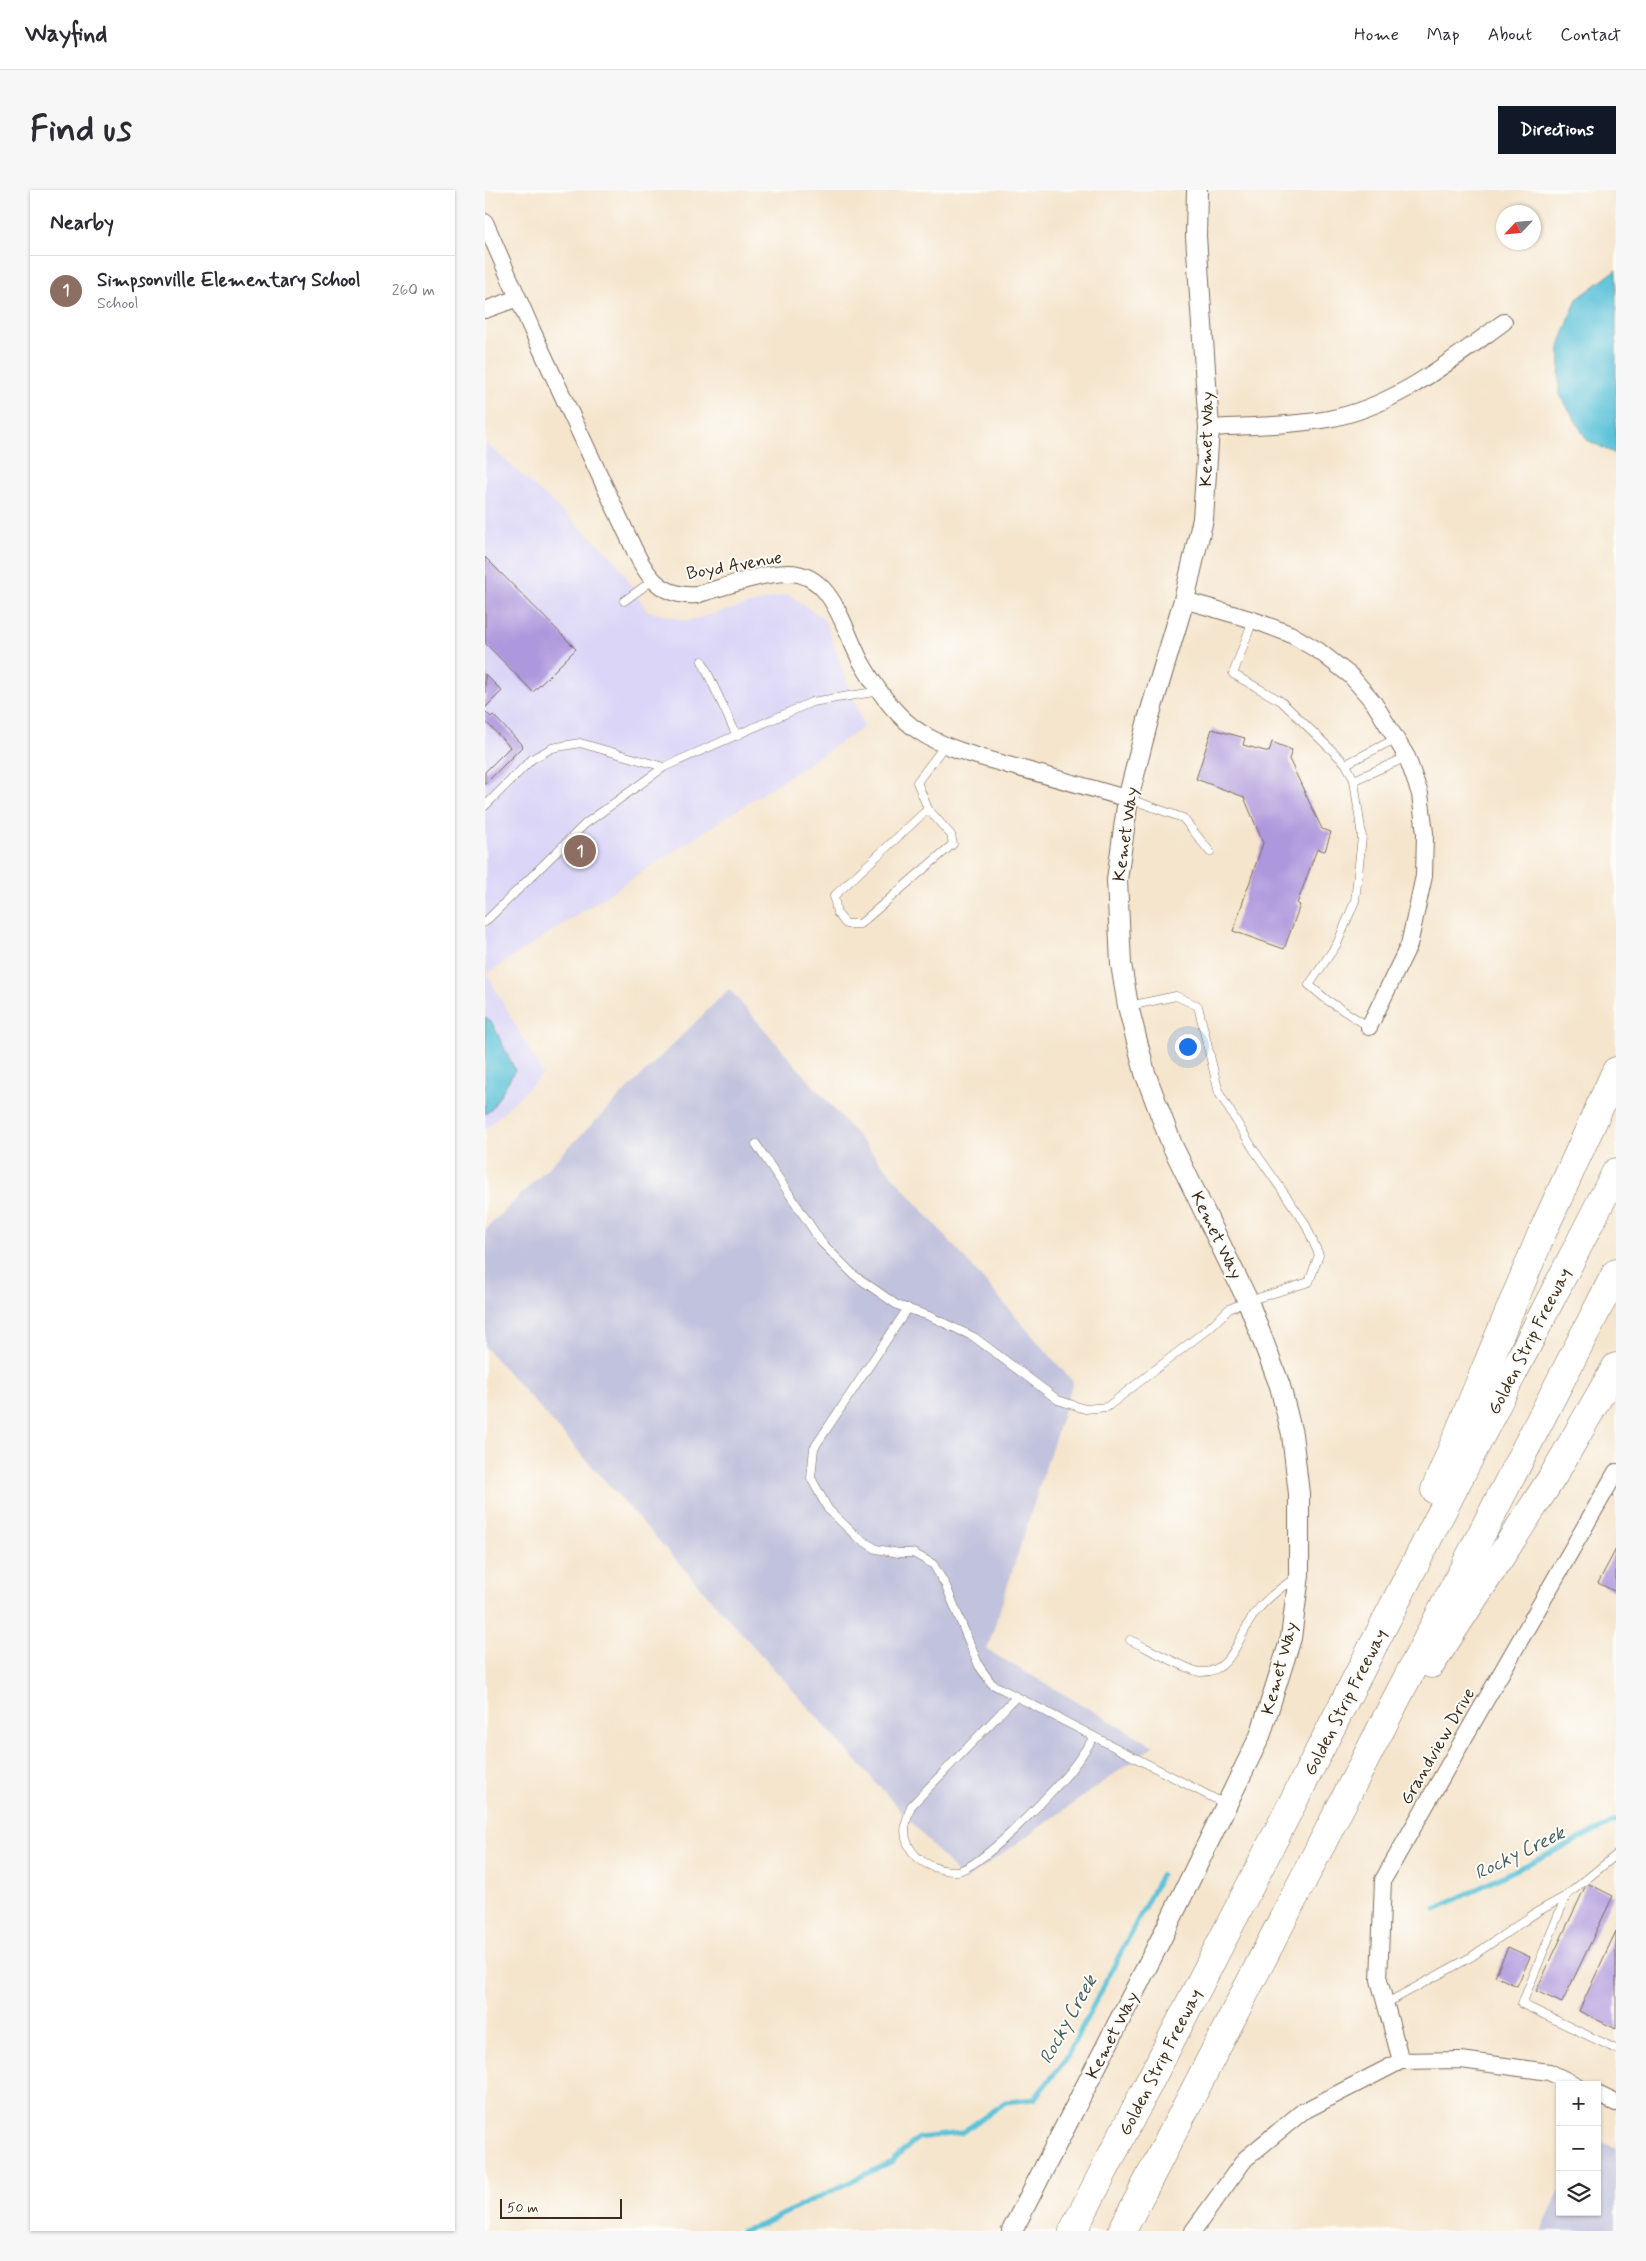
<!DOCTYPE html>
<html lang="en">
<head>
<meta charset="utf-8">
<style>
	:root { --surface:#fff; --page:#f7f7f7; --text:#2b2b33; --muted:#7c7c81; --line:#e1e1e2; --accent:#111827 }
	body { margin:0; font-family:Mynerve,sans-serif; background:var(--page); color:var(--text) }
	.controls { position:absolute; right:15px; bottom:15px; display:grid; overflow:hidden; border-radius:0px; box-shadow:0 1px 4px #0004 }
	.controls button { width:45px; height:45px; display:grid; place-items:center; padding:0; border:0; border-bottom:1px solid var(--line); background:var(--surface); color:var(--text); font:25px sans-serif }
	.compass { position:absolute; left:1011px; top:15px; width:45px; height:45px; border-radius:50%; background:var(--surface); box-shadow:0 1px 4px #0004; rotate:244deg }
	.scale { position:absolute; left:15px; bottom:12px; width:122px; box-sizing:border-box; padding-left:5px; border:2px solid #3b2a1e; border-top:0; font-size:14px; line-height:18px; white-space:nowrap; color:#3b2a1e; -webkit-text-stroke:4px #fdfcf7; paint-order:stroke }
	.you { position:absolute; left:702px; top:856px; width:18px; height:18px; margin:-12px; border:4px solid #fff; border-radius:50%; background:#1a73e8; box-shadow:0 0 0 8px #1a73e833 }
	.badge { display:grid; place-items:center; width:32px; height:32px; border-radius:50%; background:var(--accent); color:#fff; font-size:16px; font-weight:700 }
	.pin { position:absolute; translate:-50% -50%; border:2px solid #fff; box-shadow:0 1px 5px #0006 }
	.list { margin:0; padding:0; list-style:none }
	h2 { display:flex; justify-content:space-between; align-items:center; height:65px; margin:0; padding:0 20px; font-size:21px }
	h2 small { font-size:16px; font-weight:400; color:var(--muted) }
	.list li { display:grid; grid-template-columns:32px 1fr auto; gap:15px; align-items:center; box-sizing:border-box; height:70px; padding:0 20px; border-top:1px solid var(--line) }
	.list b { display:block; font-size:19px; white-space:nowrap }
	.list p { margin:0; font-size:16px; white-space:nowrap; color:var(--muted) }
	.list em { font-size:16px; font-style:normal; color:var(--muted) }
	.icon { flex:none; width:28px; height:28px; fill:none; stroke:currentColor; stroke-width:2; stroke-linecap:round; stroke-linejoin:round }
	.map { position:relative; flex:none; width:1131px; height:2041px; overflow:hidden; border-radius:0px }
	header { display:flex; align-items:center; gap:30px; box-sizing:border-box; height:70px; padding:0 25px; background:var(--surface); border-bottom:1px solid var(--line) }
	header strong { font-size:24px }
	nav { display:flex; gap:28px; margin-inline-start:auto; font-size:18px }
	.intro { display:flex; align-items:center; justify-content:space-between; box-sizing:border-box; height:120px; padding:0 30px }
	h1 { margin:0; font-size:35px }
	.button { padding:12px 22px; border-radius:0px; background:var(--accent); color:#fff; font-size:18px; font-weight:700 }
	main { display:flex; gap:30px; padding:0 30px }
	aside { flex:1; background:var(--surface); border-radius:0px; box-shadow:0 1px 4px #0004 }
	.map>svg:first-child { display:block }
	.built { fill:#dbd6f7 }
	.industrial { fill:#c1c2dd }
	.water { fill:#5bc2d9; stroke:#4b767c }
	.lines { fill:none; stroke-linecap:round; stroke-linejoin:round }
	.stream { stroke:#5bc2d9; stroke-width:5 }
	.building { fill:#ad97dd }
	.service-casing { stroke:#7c6b5b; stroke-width:9 }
	.minor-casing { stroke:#7c6b5b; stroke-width:18 }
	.tertiary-casing { stroke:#7c6b5b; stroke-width:22 }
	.motorway-casing { stroke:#7c6b5b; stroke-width:29 }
	.service { stroke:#fff; stroke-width:8 }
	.minor { stroke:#fff; stroke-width:16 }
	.tertiary { stroke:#fff; stroke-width:20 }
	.motorway { stroke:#fff; stroke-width:28 }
	.labels { text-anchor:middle; stroke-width:4; stroke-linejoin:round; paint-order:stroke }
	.street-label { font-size:18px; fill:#3b2a1e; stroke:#fdfcf7 }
	.water-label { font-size:19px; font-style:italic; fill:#465f5f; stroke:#fdfcf7 }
</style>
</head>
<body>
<header>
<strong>Wayfind</strong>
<nav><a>Home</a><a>Map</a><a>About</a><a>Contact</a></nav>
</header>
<div class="intro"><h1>Find us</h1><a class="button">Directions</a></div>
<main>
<aside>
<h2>Nearby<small></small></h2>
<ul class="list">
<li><span class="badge" style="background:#8d6e63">1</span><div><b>Simpsonville Elementary School</b><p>School</p></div><em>260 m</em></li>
</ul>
</aside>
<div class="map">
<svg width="1131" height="2041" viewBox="0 0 1131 2041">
	<rect width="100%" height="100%" fill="#fdfcf7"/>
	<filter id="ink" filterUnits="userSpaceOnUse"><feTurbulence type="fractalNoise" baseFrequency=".02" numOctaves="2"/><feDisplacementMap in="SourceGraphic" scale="10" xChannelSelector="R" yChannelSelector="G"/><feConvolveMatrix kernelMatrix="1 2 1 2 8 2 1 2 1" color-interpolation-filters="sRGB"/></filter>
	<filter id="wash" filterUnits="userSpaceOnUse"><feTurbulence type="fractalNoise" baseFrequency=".0096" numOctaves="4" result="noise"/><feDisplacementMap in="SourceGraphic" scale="20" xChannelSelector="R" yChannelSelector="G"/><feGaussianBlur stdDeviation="1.12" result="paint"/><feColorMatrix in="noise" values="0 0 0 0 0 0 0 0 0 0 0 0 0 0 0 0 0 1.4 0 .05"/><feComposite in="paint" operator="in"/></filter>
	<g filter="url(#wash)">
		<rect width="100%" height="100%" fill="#f5e5cd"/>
		<polygon class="built" points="0,252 130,369 162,421 202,431 303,404 339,429 379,537 2,784 58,884 0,940"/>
		<g class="industrial">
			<polygon points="244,799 588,1192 502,1460 669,1556 479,1691 0,1157 0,1040"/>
			<polygon points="1112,1950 1131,1958 1131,2041 1056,2041 1075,2000 1075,2022 1112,2022"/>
		</g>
		<g class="water">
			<polygon points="1131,80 1131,264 1102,250 1074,203 1075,153 1092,109"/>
			<polygon points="0,827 6,831 30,880 6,920 0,924"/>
		</g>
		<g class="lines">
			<g class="stream">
				<polyline points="951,1719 1131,1631"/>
				<polyline points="257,2041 278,2034 406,1972 433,1948 476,1943 521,1912 549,1909 579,1872 676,1685"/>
			</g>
		</g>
		<g id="blocks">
			<g class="building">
				<polygon points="0,367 91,459 48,502 0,453"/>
				<polygon points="0,484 17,501 0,518"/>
				<polygon points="0,521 6,527 8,525 38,556 0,594 0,582 25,557 0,531"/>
				<polygon points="727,539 760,548 758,555 784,562 787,552 807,560 804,569 837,639 846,642 840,661 832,659 812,714 815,715 799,759 748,741 778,653 759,607 711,589"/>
				<polygon points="1131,1359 1131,1402 1113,1393"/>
				<polygon points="1102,1693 1128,1706 1077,1813 1051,1801"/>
				<polygon points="1131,1741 1131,1839 1094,1821"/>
				<polygon points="1023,1757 1045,1767 1032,1796 1010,1786"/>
			</g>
		</g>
	</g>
	<g filter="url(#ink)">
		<use href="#blocks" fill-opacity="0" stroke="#7c6b5b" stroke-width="1"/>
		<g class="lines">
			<g class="service-casing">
				<g id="service">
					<polyline points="139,411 168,390"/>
					<polyline points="768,430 748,484 796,511 861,574 869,590 877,647 870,711 852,754 824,795 842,810 884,837"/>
					<polyline points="217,471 252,546"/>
					<polyline points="861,574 912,548"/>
					<polyline points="869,590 922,567"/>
					<polyline points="645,609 698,628 725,662"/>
					<polyline points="0,616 47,569 67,558 95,553 179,577"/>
					<polyline points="443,619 466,645 468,654 375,734 361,734 352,723 349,706 443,619 432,592 461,554"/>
					<polyline points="0,732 100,634 179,577 327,512 395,501"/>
					<polyline points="271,954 337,1053 369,1085 412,1115 444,1126 489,1147 573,1210 600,1219 622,1217 724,1138 744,1119 763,1111 824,1092 834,1065 820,1033 769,960 734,903 713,816 691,806 644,816"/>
					<polyline points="423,1118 329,1258 326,1288 343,1319 372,1347 391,1359 414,1363 428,1363 448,1374 461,1396 494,1476 507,1494 740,1614"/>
					<path d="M645,1450c11,5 62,32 70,32 33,2 39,-39 55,-59 11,-14 25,-25 40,-35"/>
					<path d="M531,1507l-105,109c-7,19 -10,33 4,49 9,10 28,17 42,16 24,-3 90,-74 108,-94 11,-12 20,-27 29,-40"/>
					<polyline points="1081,1706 1037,1814 1131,1859"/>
					<polyline points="900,1814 986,1767 1052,1722 1081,1706 1131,1665"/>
				</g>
			</g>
			<g class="minor-casing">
				<g id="minor">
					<path d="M0,32l47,108 93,200c16,33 27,68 71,65 29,-8 61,-21 91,-22 48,-1 57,62 77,94 14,24 32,50 56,65 24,16 60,25 88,33 40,11 80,22 120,34"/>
					<polyline points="0,120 33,108"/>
					<path d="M724,238c39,-2 80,-2 119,-9 67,-12 122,-58 176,-97"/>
					<polyline points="699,410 768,430 805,444 834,461 866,486 889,513 922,567 935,604 940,643 939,686 924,755 884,837"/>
					<polyline points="916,1871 894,1790 898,1690 1131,1282"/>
					<polyline points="1112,1904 1131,1913"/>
					<polyline points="708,2041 760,1969 817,1922 916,1871 976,1870 1064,1882 1091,1895"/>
				</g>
			</g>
			<g class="tertiary-casing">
				<polyline id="tertiary" points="527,2041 676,1749 775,1546 806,1448 814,1385 814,1304 807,1244 795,1196 763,1111 687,955 660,883 643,816 636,774 632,690 643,609 663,530 699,410 718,329 724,238 711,46 712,0"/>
			</g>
			<g class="motorway-casing">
				<g id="motorway">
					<polyline points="950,1300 1057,1043 1131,881"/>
					<polyline points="946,1474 1068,1286 1131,1177"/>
					<polyline points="588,2041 1131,982"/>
					<polyline points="637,2041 1131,1083"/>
				</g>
			</g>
			<use href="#service" class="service"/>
			<use href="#minor" class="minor"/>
			<use href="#tertiary" class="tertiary"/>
			<use href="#motorway" class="motorway"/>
		</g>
	</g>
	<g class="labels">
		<g class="street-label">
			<text transform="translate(721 249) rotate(-89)" y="6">Kemet Way</text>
			<text transform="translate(249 375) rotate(-10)" y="6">Boyd Avenue</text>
			<text transform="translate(640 644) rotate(-82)" y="6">Kemet Way</text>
			<text transform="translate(732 1045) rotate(64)" y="6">Kemet Way</text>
			<text transform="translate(1044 1151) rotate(-63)" y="6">Golden Strip Freeway</text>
			<text transform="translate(794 1478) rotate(-75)" y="6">Kemet Way</text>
			<text transform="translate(860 1512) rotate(-63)" y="6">Golden Strip Freeway</text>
			<text transform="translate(952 1556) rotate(-60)" y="6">Grandview Drive</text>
			<text transform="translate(627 1845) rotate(-63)" y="6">Kemet Way</text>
			<text transform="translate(675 1872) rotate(-63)" y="6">Golden Strip Freeway</text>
		</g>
		<g class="water-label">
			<text transform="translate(1034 1662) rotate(-26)" y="7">Rocky Creek</text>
			<text transform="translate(582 1829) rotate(-61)" y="7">Rocky Creek</text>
		</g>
	</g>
</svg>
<div class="controls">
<button>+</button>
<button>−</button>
<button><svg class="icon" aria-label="layers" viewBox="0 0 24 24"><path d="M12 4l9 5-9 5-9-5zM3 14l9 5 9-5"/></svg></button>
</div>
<svg class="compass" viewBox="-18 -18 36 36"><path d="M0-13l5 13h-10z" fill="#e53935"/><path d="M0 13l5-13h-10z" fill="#7c7c81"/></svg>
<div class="scale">50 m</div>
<div class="you"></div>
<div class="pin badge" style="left:95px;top:661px;background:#8d6e63">1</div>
</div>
</main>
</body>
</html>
